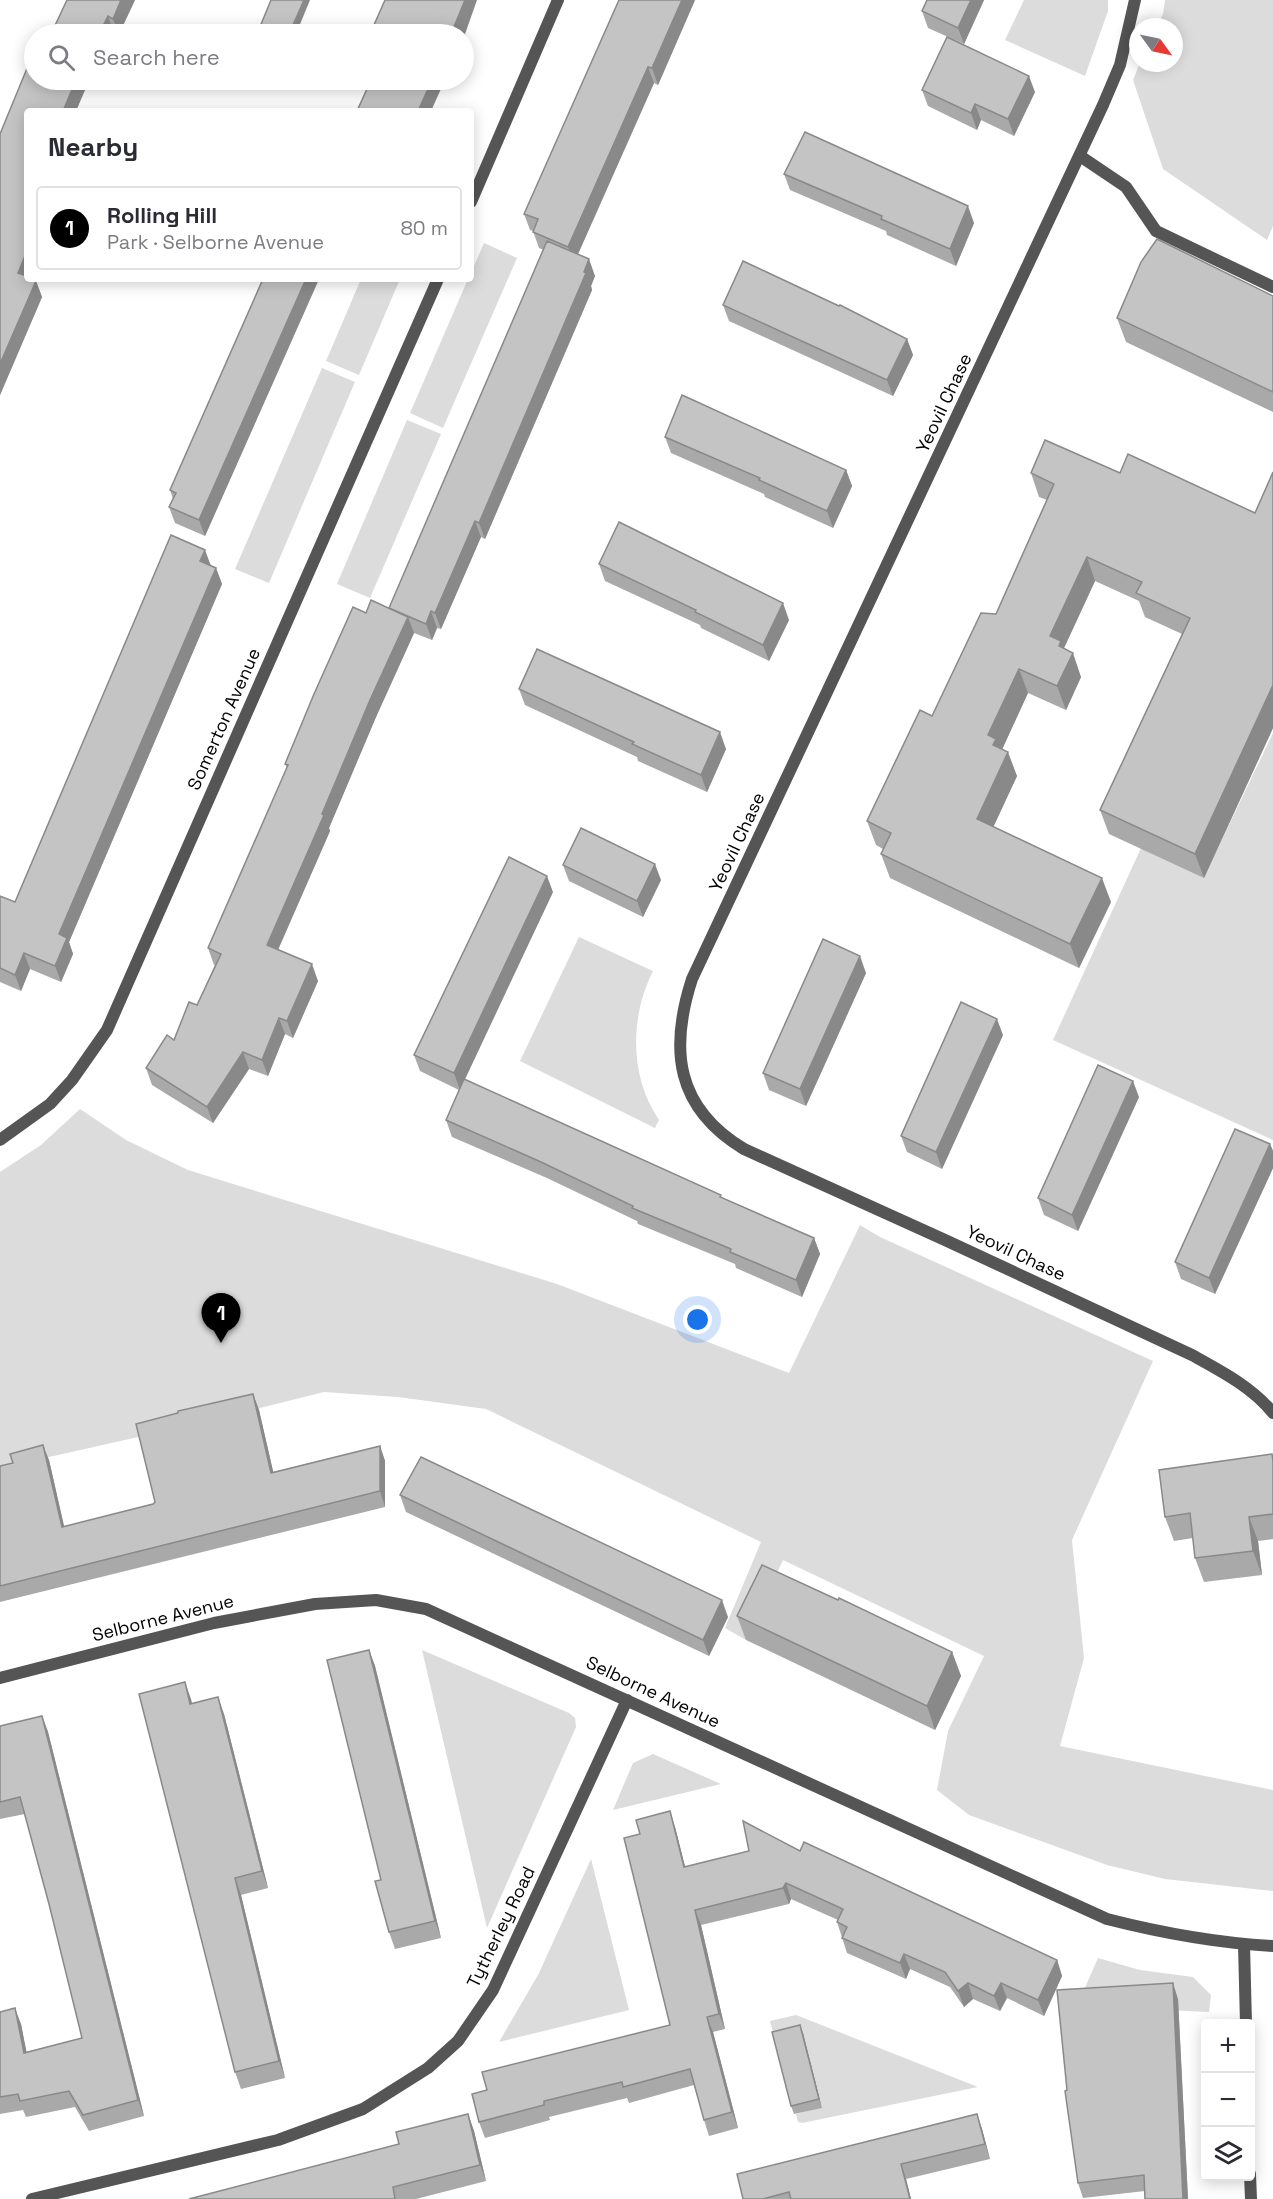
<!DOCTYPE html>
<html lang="en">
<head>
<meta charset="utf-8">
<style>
	:root { --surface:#fff; --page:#f2f2f3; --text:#2b2b33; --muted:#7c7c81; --line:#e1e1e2; --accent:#000 }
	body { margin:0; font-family:"Space Grotesk",sans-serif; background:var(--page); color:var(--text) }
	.controls { position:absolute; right:18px; bottom:18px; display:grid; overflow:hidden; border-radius:6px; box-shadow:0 3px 15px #0003 }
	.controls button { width:54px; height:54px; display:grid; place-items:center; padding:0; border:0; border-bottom:2px solid var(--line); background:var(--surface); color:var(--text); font:30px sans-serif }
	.compass { position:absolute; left:1129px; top:18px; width:54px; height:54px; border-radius:50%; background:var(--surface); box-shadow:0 3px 15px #0003; rotate:123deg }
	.you { position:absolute; left:698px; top:1320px; width:21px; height:21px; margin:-15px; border:4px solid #fff; border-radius:50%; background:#1a73e8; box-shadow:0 0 0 9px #1a73e833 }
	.badge { display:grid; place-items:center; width:39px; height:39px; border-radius:50%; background:var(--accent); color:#fff; font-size:20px; font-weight:700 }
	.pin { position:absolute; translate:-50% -50px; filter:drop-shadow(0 2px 3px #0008) }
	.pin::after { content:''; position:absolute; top:32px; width:21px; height:18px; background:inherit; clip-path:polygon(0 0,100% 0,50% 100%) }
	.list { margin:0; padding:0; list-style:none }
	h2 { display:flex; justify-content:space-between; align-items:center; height:78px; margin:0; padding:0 24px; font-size:26px }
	h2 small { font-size:20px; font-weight:400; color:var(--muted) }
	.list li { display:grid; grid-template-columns:39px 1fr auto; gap:18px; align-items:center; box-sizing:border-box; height:84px; margin:0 12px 12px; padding:0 12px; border:2px solid var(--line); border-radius:6px }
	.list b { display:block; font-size:22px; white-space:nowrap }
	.list p { margin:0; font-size:20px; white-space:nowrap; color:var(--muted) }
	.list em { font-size:20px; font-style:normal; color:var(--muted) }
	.icon { flex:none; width:33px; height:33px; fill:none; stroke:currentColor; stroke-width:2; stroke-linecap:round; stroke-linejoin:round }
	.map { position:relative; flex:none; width:1273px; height:2199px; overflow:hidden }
	.search { position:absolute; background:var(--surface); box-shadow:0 3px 15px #0003; left:24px; top:24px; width:450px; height:66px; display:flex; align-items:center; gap:15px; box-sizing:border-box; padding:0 21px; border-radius:33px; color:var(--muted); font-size:22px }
	.panel { position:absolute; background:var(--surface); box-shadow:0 3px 15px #0003; left:24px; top:108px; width:450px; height:174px; border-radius:6px }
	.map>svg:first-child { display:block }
	.green { fill:#dcdcdc }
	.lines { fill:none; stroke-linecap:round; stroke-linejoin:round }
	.street { stroke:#555; stroke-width:12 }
	.wall { fill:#a9a9a9 }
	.shaded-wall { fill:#898989 }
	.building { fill:#c4c4c4; stroke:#898989; stroke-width:1.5 }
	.labels { text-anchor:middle; stroke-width:6; stroke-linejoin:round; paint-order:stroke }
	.street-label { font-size:18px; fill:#000; stroke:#fff }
</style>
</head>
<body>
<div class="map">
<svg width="1273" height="2199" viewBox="0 0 1273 2199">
	<rect width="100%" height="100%" fill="#fff"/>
	<g class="green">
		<polygon points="1024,0 1108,0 1108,11 1085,76 1005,40"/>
		<polygon points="1165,0 1273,0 1273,226 1267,240 1163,169 1133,80 1140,63 1174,63 1174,27 1157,27 1163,14"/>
		<polygon points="484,243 517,258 443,428 410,413 468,279 471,279 471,273"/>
		<polygon points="361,279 400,279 359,375 326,361"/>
		<polygon points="322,368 355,382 269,583 235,569"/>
		<polygon points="407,420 441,434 370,598 337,584"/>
		<polygon points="1273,733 1273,1140 1053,1040 1141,848 1204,877"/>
		<path d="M579,937l74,34c-23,46 -24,105 6,149l-4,8 -135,-67z"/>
		<polygon points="80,1109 126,1140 188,1170 557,1284 789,1373 860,1225 880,1237 1153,1361 1072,1540 1084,1658 1060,1746 1273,1790 1273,1891 1165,1879 1107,1865 969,1815 937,1790 948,1731 984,1656 783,1560 746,1640 725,1628 761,1542 486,1409 398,1397 324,1392 183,1427 0,1468 0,1172 41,1145"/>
		<polygon points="422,1650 569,1713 575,1718 576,1727 487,1928"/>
		<polygon points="653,1754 721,1784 613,1810 633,1763"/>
		<polygon points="591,1859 629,2010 499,2042 538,1975"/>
		<polygon points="1098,1958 1140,1970 1193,1977 1211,1995 1209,2012 1077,2006"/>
		<polygon points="796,2015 978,2087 802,2123 798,2122 796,2114 822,2107 803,2033 775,2040 770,2021"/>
	</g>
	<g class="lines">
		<g class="street">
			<path d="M1135,0l-15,65 -17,40 -411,874c-23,71 -16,129 52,170l201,91 247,115c29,16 60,32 81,58"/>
			<polyline points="1080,156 1126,187 1156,231 1273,287"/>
			<polyline points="471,202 558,0"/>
			<polyline points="0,1140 50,1104 72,1080 107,1030 438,279"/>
			<path d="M0,1678l214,-55 101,-19 61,-4 50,9 681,310c55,14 110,24 166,27"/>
			<polyline points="1244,1945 1246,2024"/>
			<polyline points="1250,2174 1251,2199"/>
			<polyline points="32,2199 278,2140 363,2109 428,2068 458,2041 493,1990 627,1700"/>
		</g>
	</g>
	<g class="wall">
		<polygon points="135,0 119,34 114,33 51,34"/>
		<polygon points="695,0 658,85 654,83 578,254 595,276 591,286 592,290 485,539 481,537 441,629 437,628 432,640 414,633 376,717 329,828 330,831 278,950 318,981 293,1038 285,1034 268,1076 249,1069 213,1123 152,1085 146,1068 174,1040 197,1005 215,965 214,965 208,948 287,768 285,764 366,613 389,608 544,250 539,248 533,231 530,230 524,214"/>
		<polygon points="984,0 964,44 928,28 922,11"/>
		<polygon points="28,66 34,69 34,80 93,80 90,86 87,85 76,111 27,111 27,279 33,279 36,281 42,297 0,395 0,134"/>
		<polygon points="922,90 1035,92 1014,136 981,120 977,130 928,106"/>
		<polygon points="784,174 974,223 956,266 887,235 886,231 790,190"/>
		<polygon points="263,279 319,279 205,536 175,523 169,507 173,499 170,490"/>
		<polygon points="1273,296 1273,412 1126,342 1117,318"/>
		<polygon points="723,305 907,339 913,355 893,396 729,321"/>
		<polygon points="665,437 846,470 852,486 833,528 765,497 764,494 671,453"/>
		<polygon points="1273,472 1273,728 1204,878 1109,834 1100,810 1182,634 1145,617 1139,601 1095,581 1064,648 1081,677 1066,710 1028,693 1002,749 1017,776 993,827 1111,902 1079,968 890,878 881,854 883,849 876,845 867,821 996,614 1047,500 1039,497 1031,473 1120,473 1255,513"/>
		<polygon points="599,564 789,620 769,661 701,628 700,625 605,581"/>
		<polygon points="210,565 216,568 222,584 69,942 73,954 61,982 30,969 21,991 0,982 0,896 15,902"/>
		<polygon points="519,689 726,749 707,792 638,761 637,757 525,705"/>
		<polygon points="563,865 661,880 643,917 569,881"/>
		<polygon points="553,892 464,1079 721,1198 814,1238 820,1254 802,1297 736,1268 735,1264 638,1224 637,1221 547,1178 452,1137 446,1120 459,1090 420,1071 414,1055"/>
		<polygon points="866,973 806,1106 769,1090 763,1073"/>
		<polygon points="1003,1035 942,1169 907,1152 901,1136"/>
		<polygon points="1139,1097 1078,1231 1044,1215 1038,1198"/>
		<polygon points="1270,1144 1273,1151 1273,1168 1215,1294 1181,1279 1175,1262"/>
		<polygon points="253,1394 259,1410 273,1472 380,1446 385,1461 385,1507 0,1602 0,1466 49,1460 64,1527 153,1504"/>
		<polygon points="1272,1454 1273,1457 1273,1539 1258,1541 1262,1575 1204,1582 1195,1558 1193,1538 1174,1541 1165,1517"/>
		<polygon points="400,1495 728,1617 709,1656 406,1512"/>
		<polygon points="838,1600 952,1652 961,1676 935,1730 746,1640 737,1616"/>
		<polygon points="369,1650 375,1666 441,1938 395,1949 389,1932 381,1880"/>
		<polygon points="191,1699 192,1704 224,1714 268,1888 241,1895 285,2078 241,2089 235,2072"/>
		<polygon points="42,1716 48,1732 144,2116 89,2131 75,2107 26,2117 23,2110 0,2114 0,2012 21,2024 26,2052 82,2038 49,1904 25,1814 0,1819 0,1726"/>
		<polygon points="675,1827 685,1867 800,1851 1057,1960 1062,1976 1044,2016 1007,1998 1000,2011 973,1999 964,2007 950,1987 910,1969 906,1979 847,1953 837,1922 838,1920 791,1899 789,1904 701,1925 725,2029 713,2032 738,2128 709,2136 704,2120 694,2085 629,2103 627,2098 549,2117 550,2120 485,2138 479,2122 487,2090 670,2025 640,1834"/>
		<polygon points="1178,1999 1188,2199 1145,2199 1145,2191 1083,2198 1078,2183 1067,2090"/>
		<polygon points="803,2033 822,2108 794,2114 791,2106"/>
		<polygon points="468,2114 474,2131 486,2181 416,2199 189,2199 399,2144"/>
		<polygon points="982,2129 990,2159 906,2179 911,2199 743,2199"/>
	</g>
	<g class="shaded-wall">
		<polygon points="121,0 135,0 119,34 113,19"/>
		<polygon points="304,0 310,0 296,34 289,34"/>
		<polygon points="465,0 477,0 464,37 464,34 451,34"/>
		<polygon points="682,0 695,0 658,85 652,68"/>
		<polygon points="971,0 984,0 964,44 958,28"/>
		<polygon points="108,16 114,33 113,34 99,34"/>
		<polygon points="648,67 654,83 574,263 568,247"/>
		<polygon points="1029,76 1035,92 1014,136 1008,119"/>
		<polygon points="76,80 85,80 87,85 76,111 63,111"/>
		<polygon points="87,80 93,80 90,86"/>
		<polygon points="432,80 445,80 431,111 418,111"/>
		<polygon points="975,104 981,120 977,130 971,113"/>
		<polygon points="968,206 974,223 956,266 950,249"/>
		<polygon points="27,251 27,279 18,273"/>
		<polygon points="589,259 595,276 591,286 592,290 485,539 479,523"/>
		<polygon points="306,279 319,279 205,536 199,520"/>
		<polygon points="36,281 42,297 0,395 0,364"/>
		<polygon points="907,339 913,355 893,396 887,380"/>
		<polygon points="846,470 852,486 833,528 827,511"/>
		<polygon points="475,521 481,537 441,629 435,613"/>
		<polygon points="205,550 211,566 200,561"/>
		<polygon points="1087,557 1095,581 1064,648 1073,653 1081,677 1066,710 1057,686 1050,636"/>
		<polygon points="216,568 222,584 69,942 73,954 61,982 55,966 59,934"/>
		<polygon points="783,603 789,620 769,661 763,645"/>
		<polygon points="431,611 437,628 432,640 426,624"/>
		<polygon points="408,617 414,633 376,717 329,828 330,831 273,961 267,945 370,700"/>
		<polygon points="1019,669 1028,693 1001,752 1008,752 1017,776 986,843 977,819 988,735"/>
		<polygon points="1273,685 1273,728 1204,878 1195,854"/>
		<polygon points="720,732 726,749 707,792 701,775"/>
		<polygon points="655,864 661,880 643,917 637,901"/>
		<polygon points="547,876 553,892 460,1090 454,1073"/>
		<polygon points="1102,878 1111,902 1079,968 1070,944"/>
		<polygon points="24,953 30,969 21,991 15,975"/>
		<polygon points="860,956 866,973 806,1106 800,1089"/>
		<polygon points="312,964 318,981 293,1038 287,1021"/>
		<polygon points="279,1018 285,1034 268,1076 262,1060"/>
		<polygon points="997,1019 1003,1035 942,1169 936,1152"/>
		<polygon points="243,1052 249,1069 213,1123 207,1107"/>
		<polygon points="1133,1081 1139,1097 1078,1231 1072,1215"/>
		<polygon points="1270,1144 1273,1151 1273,1168 1215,1294 1209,1278"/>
		<polygon points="814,1238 820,1254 802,1297 796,1280"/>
		<polygon points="253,1394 259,1410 277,1488 271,1473"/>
		<polygon points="43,1445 49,1460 68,1543 62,1527"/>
		<polygon points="380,1446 385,1461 385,1507 380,1491"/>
		<polygon points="1249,1517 1258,1541 1262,1575 1253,1551"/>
		<polygon points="722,1600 728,1617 709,1656 703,1640"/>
		<polygon points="369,1650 375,1666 441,1938 435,1921"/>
		<polygon points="952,1652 961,1676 935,1730 927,1706"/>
		<polygon points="185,1682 191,1699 196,1721 190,1704"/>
		<polygon points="218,1697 224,1714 268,1888 262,1871"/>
		<polygon points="42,1716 48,1732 144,2116 138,2100"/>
		<polygon points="670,1811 675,1827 689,1882 684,1867"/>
		<polygon points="235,1878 241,1895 285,2078 279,2061"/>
		<polygon points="786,1883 791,1899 789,1904 783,1888"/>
		<polygon points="695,1910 701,1925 725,2029 719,2014"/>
		<polygon points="904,1954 910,1969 906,1979 900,1963"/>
		<polygon points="1057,1960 1062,1976 1044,2016 1038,2000"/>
		<polygon points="968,1983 973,1999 964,2007 958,1991"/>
		<polygon points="1001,1983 1007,1998 1000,2011 994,1996"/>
		<polygon points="1173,1983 1178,1999 1188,2199 1183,2199"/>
		<polygon points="15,2008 21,2024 30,2069 24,2053"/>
		<polygon points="707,2017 713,2032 738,2128 732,2112"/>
		<polygon points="800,2025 803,2033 822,2108 819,2099"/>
		<polygon points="468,2114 474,2131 486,2181 480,2165"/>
		<polygon points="977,2114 982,2129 990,2159 985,2144"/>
		<polygon points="901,2164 906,2179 911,2199 910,2199"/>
	</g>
	<g class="building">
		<polygon points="67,0 121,0 113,19 108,16 99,34 51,34"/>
		<polygon points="271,0 304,0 289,34 257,34"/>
		<polygon points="385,0 465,0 451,34 370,34"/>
		<polygon points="619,0 682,0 652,68 648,67 568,247 533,232 538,219 524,214"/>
		<polygon points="927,0 971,0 958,28 922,11"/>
		<polygon points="947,37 1029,76 1008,119 975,104 971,113 922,90"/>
		<polygon points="28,66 34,69 34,80 76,80 63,111 27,111 27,251 18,273 27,276 27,279 33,279 36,281 0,364 0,134"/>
		<polygon points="371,80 432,80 418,111 357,111"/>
		<polygon points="805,132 968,206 950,249 881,219 882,216 784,174"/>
		<polygon points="1157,239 1273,296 1273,392 1117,318 1141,262"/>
		<polygon points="547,241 589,259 584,272 586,273 479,523 475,521 435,613 431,611 426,624 389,608"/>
		<polygon points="743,261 839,306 840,305 907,339 887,380 723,305"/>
		<polygon points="263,279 306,279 199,520 169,507 176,493 170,490"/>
		<polygon points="682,395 846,470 827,511 759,480 760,478 665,437"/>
		<polygon points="1045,440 1120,473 1128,454 1255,513 1273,472 1273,685 1195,854 1100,810 1190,618 1136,593 1142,582 1087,557 1050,636 1061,641 1059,646 1073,653 1057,686 1019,669 988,735 996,739 993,745 1008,752 977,819 1102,878 1070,944 881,854 891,833 867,821 920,710 932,716 981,613 996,614 1054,484 1031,473"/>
		<polygon points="619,522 783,603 763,645 695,612 696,610 599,564"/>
		<polygon points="171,535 205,550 200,561 216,568 59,934 67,938 55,966 24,953 15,975 0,968 0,896 15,902"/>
		<polygon points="371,600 408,617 370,700 322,814 324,815 267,945 312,964 287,1021 279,1018 262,1060 243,1052 207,1107 146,1068 167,1035 174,1040 189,1002 197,1005 221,954 208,948 288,765 285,764 314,694 353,607 366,613"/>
		<polygon points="537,649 720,732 701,775 632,744 634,742 519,689"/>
		<polygon points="581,828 655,864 637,901 563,865"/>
		<polygon points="509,857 547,876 454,1073 414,1055"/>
		<polygon points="823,939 860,956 800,1089 763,1073"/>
		<polygon points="961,1002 997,1019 936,1152 901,1136"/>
		<polygon points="1098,1065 1133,1081 1072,1215 1038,1198"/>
		<polygon points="464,1079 721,1195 720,1197 814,1238 796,1280 730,1252 731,1249 632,1208 633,1206 541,1162 446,1120"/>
		<polygon points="1235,1129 1270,1144 1209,1278 1175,1262"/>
		<polygon points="253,1394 271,1473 380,1446 380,1491 0,1586 0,1466 13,1463 10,1454 43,1445 62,1527 153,1504 155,1502 136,1424 178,1413 178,1411"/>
		<polygon points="1272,1454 1273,1462 1273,1514 1249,1517 1253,1551 1195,1558 1190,1513 1165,1517 1159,1470"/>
		<polygon points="421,1457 722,1600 703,1640 400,1495"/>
		<polygon points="762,1565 838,1600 839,1598 952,1652 927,1706 737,1616"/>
		<polygon points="369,1650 435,1921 389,1932 375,1881 381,1880 327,1660"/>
		<polygon points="185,1682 190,1704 218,1697 262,1871 235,1878 279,2061 235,2072 139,1694"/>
		<polygon points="42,1716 138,2100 83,2115 69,2091 20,2101 18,2094 0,2097 0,2012 15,2008 24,2053 82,2038 49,1904 20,1797 0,1802 0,1726"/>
		<polygon points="670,1811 684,1867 749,1851 743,1821 800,1851 804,1842 1057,1960 1038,2000 1001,1983 994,1996 968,1983 958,1991 945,1972 904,1954 900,1963 842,1938 847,1927 837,1922 843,1909 786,1883 783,1888 695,1910 719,2014 707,2017 732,2112 704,2120 690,2069 623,2087 622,2082 544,2101 544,2105 479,2122 472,2094 487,2090 482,2072 670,2025 624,1838 640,1834 636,1820"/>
		<polygon points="1173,1983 1183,2199 1145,2199 1144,2175 1078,2183 1065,2091 1067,2090 1057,1990"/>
		<polygon points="800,2025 819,2099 791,2106 772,2032"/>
		<polygon points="468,2114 480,2165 393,2187 395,2199 189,2199 399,2144 396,2132"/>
		<polygon points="977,2114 985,2144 901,2164 910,2199 791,2199 789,2192 763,2199 743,2199 737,2174"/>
	</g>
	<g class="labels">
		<g class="street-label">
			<text transform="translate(944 403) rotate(-65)" y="6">Yeovil Chase</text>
			<text transform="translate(224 719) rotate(-66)" y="6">Somerton Avenue</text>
			<text transform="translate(737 842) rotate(-65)" y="6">Yeovil Chase</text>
			<text transform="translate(1016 1253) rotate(25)" y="6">Yeovil Chase</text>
			<text transform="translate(163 1618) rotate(-14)" y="6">Selborne Avenue</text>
			<text transform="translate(653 1692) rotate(25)" y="6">Selborne Avenue</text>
			<text transform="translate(501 1927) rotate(-64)" y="6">Tytherley Road</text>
		</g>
	</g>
</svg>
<div class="controls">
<button>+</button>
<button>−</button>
<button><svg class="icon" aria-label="layers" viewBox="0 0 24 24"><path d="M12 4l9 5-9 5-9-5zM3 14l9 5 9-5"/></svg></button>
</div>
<svg class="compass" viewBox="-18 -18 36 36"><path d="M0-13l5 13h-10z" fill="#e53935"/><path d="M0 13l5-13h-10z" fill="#7c7c81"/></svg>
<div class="you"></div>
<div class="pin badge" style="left:221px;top:1343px">1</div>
<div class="search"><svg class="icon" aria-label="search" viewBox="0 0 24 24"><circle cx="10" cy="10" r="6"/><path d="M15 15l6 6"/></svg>Search here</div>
<section class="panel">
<h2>Nearby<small></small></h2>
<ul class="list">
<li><span class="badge">1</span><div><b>Rolling Hill</b><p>Park · Selborne Avenue</p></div><em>80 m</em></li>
</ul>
</section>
</div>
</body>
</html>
